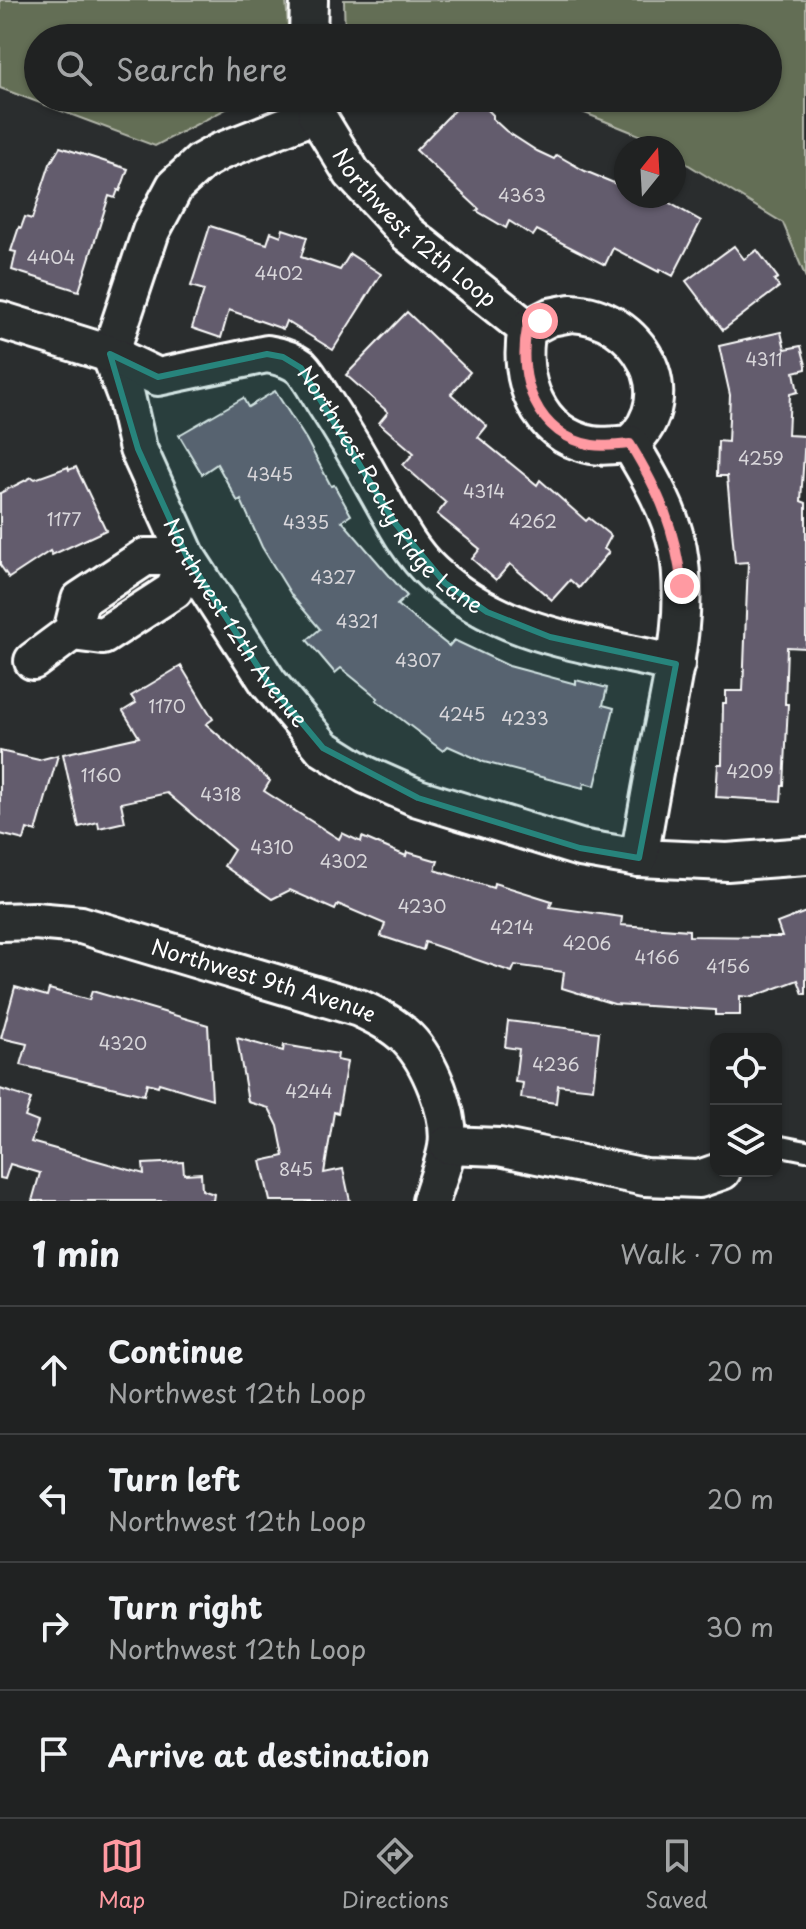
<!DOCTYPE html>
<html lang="en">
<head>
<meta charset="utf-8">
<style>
	:root { --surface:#202222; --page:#282a2a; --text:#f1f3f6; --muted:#a2a4a5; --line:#3d3f40; --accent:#ff9aa2 }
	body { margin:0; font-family:"Playpen Sans",sans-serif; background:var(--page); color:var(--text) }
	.controls { position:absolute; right:24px; bottom:24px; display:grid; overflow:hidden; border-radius:16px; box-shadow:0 2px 6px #0004 }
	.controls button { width:72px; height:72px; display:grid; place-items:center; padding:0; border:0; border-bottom:2px solid var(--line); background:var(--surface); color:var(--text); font:40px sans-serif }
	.compass { position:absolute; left:614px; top:136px; width:72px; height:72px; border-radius:50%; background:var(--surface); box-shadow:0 2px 6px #0004; rotate:18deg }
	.stop { position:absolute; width:24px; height:24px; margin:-18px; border:6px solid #ff9aa2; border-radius:50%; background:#fff }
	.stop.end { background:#ff9aa2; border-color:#fff; box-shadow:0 2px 8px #0008 }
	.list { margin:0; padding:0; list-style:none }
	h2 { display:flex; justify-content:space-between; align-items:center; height:104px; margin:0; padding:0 32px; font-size:34px }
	h2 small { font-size:26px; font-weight:400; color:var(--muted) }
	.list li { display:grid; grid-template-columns:52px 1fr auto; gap:24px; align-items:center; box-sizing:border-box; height:128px; padding:0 32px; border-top:2px solid var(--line) }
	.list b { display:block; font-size:30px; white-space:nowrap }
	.list p { margin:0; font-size:26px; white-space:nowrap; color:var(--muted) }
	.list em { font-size:26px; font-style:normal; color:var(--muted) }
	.icon { flex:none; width:44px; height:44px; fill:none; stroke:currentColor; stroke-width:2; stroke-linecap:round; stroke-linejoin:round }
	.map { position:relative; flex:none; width:806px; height:1201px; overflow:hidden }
	.search { position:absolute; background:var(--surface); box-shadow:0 2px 6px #0004; left:24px; right:24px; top:24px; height:88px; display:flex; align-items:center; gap:20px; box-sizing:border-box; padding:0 28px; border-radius:44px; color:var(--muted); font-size:30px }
	.sheet { height:616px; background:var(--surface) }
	nav { display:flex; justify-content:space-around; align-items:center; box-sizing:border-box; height:112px; border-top:2px solid var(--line); background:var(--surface); font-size:22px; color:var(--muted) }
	nav a { display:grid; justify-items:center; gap:4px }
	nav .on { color:var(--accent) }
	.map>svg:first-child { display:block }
	.green { fill:#646e54; stroke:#b2b6aa; stroke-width:2 }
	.building { fill:#645c6d; stroke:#fff; stroke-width:2 }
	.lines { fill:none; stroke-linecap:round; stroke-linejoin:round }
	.lane-casing { stroke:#fff; stroke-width:24 }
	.street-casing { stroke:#fff; stroke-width:42 }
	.lane { stroke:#2a2d2e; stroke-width:18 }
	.street { stroke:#2a2d2e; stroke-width:36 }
	.route { stroke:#ff9aa2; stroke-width:10 }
	.marked { fill:#27847c; fill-opacity:0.2; stroke:#27847c; stroke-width:6; stroke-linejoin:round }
	.labels { text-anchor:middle; stroke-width:7; stroke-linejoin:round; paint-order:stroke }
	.number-label { font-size:18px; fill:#d8d6da }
	.street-label { font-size:22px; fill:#fff; stroke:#2a2d2e }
</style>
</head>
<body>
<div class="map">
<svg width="806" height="1201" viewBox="0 0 806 1201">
	<rect width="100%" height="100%" fill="#2a2d2e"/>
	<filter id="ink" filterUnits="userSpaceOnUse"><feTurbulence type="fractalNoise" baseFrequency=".0125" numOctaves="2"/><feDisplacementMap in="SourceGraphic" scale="16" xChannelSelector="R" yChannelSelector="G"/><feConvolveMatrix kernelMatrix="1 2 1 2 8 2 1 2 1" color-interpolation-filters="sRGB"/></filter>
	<g filter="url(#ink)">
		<g class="green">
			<polygon points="0,0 286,0 289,38 38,38 38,98 247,98 155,146 0,88"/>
			<polygon points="344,0 806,0 806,278 783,223 674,156 674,148 662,148 644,137 548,98 768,98 768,38 345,38"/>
		</g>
		<g class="building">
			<polygon points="464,100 483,105 493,115 493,119 506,131 537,151 554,159 557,155 585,171 626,188 626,196 657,196 701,221 673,276 660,269 659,272 613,248 605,265 537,230 533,236 509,221 506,228 477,211 479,209 416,150"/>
			<polygon points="60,147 128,169 120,191 118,190 115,198 109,196 79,291 12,270 16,252 11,251 19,227 21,228 25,217 32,219 50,164"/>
			<polygon points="210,226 267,244 271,232 281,236 283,229 307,237 301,257 340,270 350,254 381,274 333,350 286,321 283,329 229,310 221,338 192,328 204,290 191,286"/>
			<polygon points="734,246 744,259 757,250 778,278 774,280 779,287 723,330 686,281"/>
			<polygon points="407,312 470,372 451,394 487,426 478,437 537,485 540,480 586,521 589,518 611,536 604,549 609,552 579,588 570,580 552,600 510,564 496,580 472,559 480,549 437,514 446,503 403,465 414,453 379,423 388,412 346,375"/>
			<polygon points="781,332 785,349 801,346 806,365 806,369 794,372 798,392 790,394 788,435 805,436 801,501 806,503 806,648 787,647 785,704 788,704 784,786 782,786 781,801 716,797 718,764 722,764 723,703 726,703 726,691 743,691 748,562 735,563 727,476 717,476 718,441 728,442 730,395 719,346"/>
			<polygon points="275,391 306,439 331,486 334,485 351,515 342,521 407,596 397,605 449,646 454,640 509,666 576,684 576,680 607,688 603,705 614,708 595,786 584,783 583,788 484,762 448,746 443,751 376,700 378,698 341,668 335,673 307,640 320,629 292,596 262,547 241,500 238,502 217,464 202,474 179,435 243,398 248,407"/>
			<polygon points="68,467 69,470 76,467 106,530 52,555 50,551 9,578 0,565 0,493 32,477 35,479"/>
			<polygon points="181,666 213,719 206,724 270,781 264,791 339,839 342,833 361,842 362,837 406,856 407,852 438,861 435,870 493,888 494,883 552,901 550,907 622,917 621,925 689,930 689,936 782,937 777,923 806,912 806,994 803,994 798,980 752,997 740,996 740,1015 715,1015 715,1010 614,1004 562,988 564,972 515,965 512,972 425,942 423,950 381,936 385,924 338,904 335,910 290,890 272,899 224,866 234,850 167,793 121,803 125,822 99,828 98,822 79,827 63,754 139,737 123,711 136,703 131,696"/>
			<polygon points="0,751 39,760 58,755 36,832 27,829 24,840 0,834"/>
			<polygon points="15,987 47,996 49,989 89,1000 92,991 208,1025 212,1099 159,1083 158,1086 147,1083 144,1095 21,1065 27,1044 1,1038"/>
			<polygon points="508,1021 599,1032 593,1089 558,1085 556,1103 521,1098 523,1083 515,1082 519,1049 505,1047"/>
			<polygon points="237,1038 283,1051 284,1045 338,1054 337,1060 347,1062 338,1113 334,1112 324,1173 343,1169 350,1201 270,1201 261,1161 284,1156 278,1126 269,1108 248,1102"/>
			<polygon points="0,1089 31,1099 25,1117 38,1122 31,1142 144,1174 143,1164 183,1162 184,1174 201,1173 202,1190 214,1194 213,1201 32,1201 40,1173 10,1164 5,1179 0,1178"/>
		</g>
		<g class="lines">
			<g class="lane-casing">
				<polyline id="lane" points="776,1145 806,1151"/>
			</g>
			<g class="street-casing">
				<g id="street">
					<polyline points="308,38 309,0"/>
					<path id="s1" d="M314,98l2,16 -97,38 -18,10 -26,24 -24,45 -41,123 16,42 12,53 49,108 81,125 55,66 43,27 52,23 162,50 59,10 88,4 79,-6"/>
					<path id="s2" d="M316,114l36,59 56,61 119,95"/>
					<path d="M571,313c67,2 114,82 59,131 -13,1 -26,3 -38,1 -55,-10 -75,-67 -65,-116l23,-12z"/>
					<path id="s3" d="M0,320l110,34 48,23 109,-23c12,2 24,5 34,13 9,9 17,25 24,36 19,29 36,58 53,89 16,28 31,59 55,81 69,64 155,70 243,91"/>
					<path d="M630,444c20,33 40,67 48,105 11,63 -5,127 -17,188 -8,40 -15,80 -22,121"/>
					<polyline points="33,661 72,632 80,600 145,557 187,557 174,590 103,636 72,632"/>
					<path id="s4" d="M0,922l35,-1 46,4 278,83c17,8 34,16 48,30 22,22 45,77 40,109 -3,18 -11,36 -16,54"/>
					<polyline points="448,1145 499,1147 645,1177 699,1179 722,1171"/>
				</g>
			</g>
			<use href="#lane" class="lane"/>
			<use href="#street" class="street"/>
		</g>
	</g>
	<g class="lines" filter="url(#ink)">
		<path class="route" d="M540,321l-13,8c-10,49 9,106 65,116 12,2 25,0 38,-1 30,49 45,84 52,142"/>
	</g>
	<path class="marked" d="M110,354l48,23 109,-23 16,3 18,11 94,155 50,60 42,29 63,25 126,27 -37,194 -59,-10 -162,-50 -95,-50 -55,-66 -81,-125 -49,-108z"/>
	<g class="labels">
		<g class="number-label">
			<text x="522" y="202">4363</text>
			<text x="51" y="264">4404</text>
			<text x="279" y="280">4402</text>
			<text x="764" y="366">4311</text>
			<text x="761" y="465">4259</text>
			<text x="270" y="481">4345</text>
			<text x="484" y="498">4314</text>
			<text x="64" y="526">1177</text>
			<text x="533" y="528">4262</text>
			<text x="306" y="529">4335</text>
			<text x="333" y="584">4327</text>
			<text x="357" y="628">4321</text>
			<text x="418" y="667">4307</text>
			<text x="167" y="713">1170</text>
			<text x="462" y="721">4245</text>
			<text x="525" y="725">4233</text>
			<text x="750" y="778">4209</text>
			<text x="101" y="782">1160</text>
			<text x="221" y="801">4318</text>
			<text x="272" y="854">4310</text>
			<text x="344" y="868">4302</text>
			<text x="422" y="913">4230</text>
			<text x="512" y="934">4214</text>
			<text x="587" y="950">4206</text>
			<text x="657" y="964">4166</text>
			<text x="728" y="973">4156</text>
			<text x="123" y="1050">4320</text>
			<text x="556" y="1071">4236</text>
			<text x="309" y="1098">4244</text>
			<text x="296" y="1176">845</text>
		</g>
		<g class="street-label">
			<text dy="8" stroke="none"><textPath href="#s2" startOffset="152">Northwest 12th Loop</textPath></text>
			<text dy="8" stroke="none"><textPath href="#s3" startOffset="470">Northwest Rocky Ridge Lane</textPath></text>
			<text dy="8" stroke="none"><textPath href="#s1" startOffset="656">Northwest 12th Avenue</textPath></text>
			<text dy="8" stroke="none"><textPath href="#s4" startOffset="272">Northwest 9th Avenue</textPath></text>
		</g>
	</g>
</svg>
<div class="controls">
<button><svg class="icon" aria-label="locate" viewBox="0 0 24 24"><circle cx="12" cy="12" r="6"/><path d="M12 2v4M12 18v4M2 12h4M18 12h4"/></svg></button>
<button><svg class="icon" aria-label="layers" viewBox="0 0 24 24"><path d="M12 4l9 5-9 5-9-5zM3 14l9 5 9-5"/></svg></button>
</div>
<svg class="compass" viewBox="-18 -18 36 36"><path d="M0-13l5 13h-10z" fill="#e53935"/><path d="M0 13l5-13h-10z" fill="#a2a4a5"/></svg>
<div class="stop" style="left:540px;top:321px"></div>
<div class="stop end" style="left:682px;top:586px"></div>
<div class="search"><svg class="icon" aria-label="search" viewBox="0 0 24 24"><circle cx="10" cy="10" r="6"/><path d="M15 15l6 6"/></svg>Search here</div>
</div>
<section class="sheet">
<h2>1 min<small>Walk · 70 m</small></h2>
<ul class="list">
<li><svg class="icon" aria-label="ahead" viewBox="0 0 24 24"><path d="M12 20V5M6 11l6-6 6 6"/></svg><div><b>Continue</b><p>Northwest 12th Loop</p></div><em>20 m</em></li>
<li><svg class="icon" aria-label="left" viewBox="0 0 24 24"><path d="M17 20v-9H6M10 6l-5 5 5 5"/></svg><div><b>Turn left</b><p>Northwest 12th Loop</p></div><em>20 m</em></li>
<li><svg class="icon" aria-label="right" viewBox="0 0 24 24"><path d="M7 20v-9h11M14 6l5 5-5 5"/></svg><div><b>Turn right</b><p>Northwest 12th Loop</p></div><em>30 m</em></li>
<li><svg class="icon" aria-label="arrive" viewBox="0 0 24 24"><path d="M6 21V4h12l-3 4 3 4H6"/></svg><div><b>Arrive at destination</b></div></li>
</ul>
</section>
<nav>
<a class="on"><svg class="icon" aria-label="map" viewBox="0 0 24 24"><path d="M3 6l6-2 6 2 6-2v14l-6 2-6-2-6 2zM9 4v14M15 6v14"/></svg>Map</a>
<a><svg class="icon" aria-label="directions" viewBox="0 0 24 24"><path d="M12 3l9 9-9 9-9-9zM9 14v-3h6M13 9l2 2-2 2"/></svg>Directions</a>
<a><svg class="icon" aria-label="saved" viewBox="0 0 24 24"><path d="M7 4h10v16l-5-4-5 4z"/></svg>Saved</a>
</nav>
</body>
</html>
